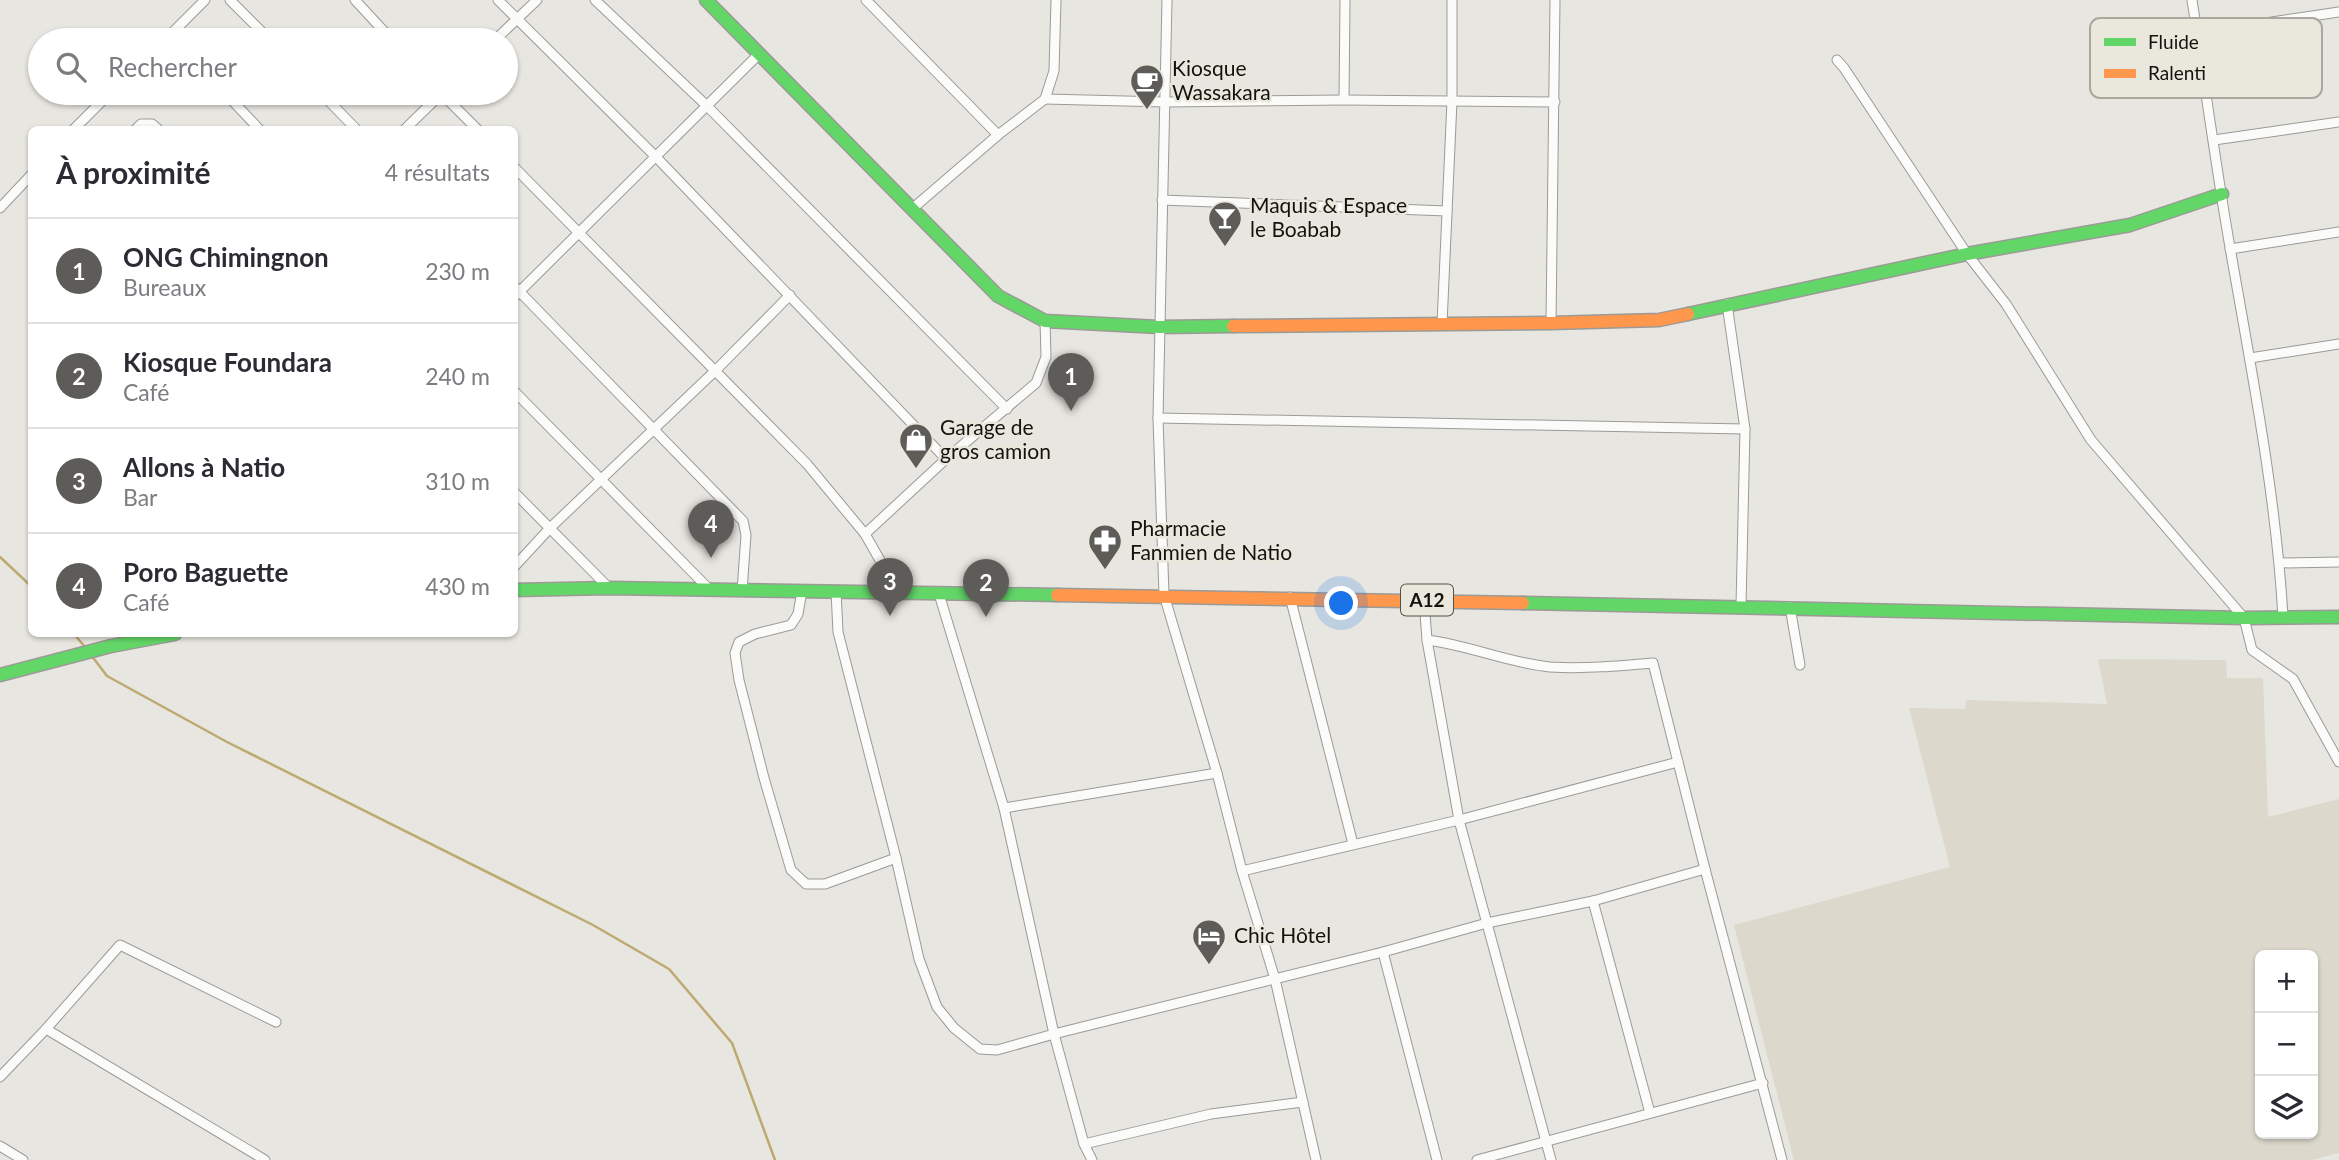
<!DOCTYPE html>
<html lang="fr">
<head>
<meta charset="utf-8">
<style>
	:root { --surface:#fff; --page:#f2f2f3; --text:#2b2b33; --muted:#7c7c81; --line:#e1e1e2; --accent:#5d5c58 }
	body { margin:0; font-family:Lato,sans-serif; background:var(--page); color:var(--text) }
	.controls { position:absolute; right:21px; bottom:21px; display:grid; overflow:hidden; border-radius:10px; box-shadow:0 2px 5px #0004 }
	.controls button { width:63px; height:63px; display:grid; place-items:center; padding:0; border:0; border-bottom:2px solid var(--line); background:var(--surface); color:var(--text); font:35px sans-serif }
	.you { position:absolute; left:1342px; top:604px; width:24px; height:24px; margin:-18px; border:5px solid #fff; border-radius:50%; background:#1a73e8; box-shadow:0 0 0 10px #1a73e833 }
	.badge { display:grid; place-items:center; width:46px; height:46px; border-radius:50%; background:var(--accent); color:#fff; font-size:23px; font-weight:700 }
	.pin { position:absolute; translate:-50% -58px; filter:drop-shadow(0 2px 4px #0008) }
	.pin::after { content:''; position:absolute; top:37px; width:24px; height:21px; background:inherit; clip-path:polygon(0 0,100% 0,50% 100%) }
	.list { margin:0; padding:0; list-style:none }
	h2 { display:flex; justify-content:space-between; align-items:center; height:91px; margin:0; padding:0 28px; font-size:30px }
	h2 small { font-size:23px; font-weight:400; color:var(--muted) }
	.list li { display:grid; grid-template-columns:46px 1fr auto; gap:21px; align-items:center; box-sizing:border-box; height:105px; padding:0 28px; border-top:2px solid var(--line) }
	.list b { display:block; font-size:26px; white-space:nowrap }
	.list p { margin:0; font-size:23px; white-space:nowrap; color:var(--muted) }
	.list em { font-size:23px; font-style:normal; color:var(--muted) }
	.icon { flex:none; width:38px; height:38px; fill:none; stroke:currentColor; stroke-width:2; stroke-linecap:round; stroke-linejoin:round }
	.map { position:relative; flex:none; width:2339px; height:1160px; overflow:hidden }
	.search { position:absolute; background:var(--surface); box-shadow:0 2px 5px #0004; left:28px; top:28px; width:490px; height:77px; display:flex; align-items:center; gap:18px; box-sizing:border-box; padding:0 24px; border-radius:38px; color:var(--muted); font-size:26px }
	.panel { position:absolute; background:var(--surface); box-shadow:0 2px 5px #0004; left:28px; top:126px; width:490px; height:511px; border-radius:10px }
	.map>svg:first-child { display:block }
	.built { fill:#dcd8cc; fill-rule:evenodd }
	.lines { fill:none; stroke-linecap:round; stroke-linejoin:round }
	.stream { stroke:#beaa71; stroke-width:2.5 }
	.street-casing { stroke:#9b9a96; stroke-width:11 }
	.fast-casing { stroke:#9b9a96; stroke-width:15 }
	.slow-casing { stroke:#9b9a96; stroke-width:15 }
	.street { stroke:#fbfbfa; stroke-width:9 }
	.fast { stroke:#63d668; stroke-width:12 }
	.slow { stroke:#ff974d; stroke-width:12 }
	.labels { text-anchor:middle; stroke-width:5; stroke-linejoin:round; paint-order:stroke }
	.shield { fill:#eae7dd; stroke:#54524c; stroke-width:2 }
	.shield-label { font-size:19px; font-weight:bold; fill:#13120e }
	.poi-label { font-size:21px; fill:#13120e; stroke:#eae7dd; text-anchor:start }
	.key { fill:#eae7dd; stroke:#aaa79f; stroke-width:2 }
	.key-label { font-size:19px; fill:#13120e }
</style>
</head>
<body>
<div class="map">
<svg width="2339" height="1160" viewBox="0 0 2339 1160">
	<rect width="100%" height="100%" fill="#e7e6e0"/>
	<path class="built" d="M2098,659l128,1 1,18h36l5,139 71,-18v354l-27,7h-518l-60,-235 216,-58 -41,-159 56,1 1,-9 141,4zM2260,955h53v179h-53z"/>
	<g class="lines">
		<g class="stream">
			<polyline points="0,557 32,587"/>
			<polyline points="74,634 85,647"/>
			<polyline points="91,655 107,676 227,742 593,925 669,969 732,1043 775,1160"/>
		</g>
		<g class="street-casing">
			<g id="street">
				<polyline points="230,0 270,40"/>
				<polyline points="355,0 392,40"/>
				<polyline points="498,0 657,158 946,459"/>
				<polyline points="595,0 707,106 1007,409"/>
				<polyline points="866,0 998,135"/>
				<polyline points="1167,0 1158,418 1164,595 1217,773 1242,871 1275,979 1316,1160"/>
				<path d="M2192,0c13,84 24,169 39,253 21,121 45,242 52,364"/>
				<polyline points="2197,33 2339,12"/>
				<polyline points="165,40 205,0"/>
				<polyline points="495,40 537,0"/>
				<polyline points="1837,60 1844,68 1967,254 2006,304 2091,440 2244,618 2252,650 2293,679 2339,762"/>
				<polyline points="225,93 260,130"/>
				<polyline points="321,93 357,130"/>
				<polyline points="441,93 478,130"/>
				<polyline points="1045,99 1165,102 1344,100 1555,102"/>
				<polyline points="1344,100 1345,0"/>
				<polyline points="73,130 110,93"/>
				<polyline points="135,130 141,124 152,124 159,130"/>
				<polyline points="404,130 442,93"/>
				<polyline points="2214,140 2339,122"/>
				<polyline points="514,167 807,464 865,534 898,592"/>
				<polyline points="1162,200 1447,211"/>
				<polyline points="0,208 32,174"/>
				<polyline points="912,209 998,135 1045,99 1054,71 1056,0"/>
				<polyline points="2230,249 2339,232"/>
				<polyline points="514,286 743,521 746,535 742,591"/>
				<polyline points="514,297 759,54"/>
				<polyline points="1727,304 1745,429 1741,606"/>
				<polyline points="1551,323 1555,0"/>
				<polyline points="1442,324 1452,101 1452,0"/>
				<polyline points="2250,358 2339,344"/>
				<polyline points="514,391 710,590"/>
				<polyline points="1158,418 1745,429"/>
				<polyline points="514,492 609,588"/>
				<polyline points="865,534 946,459 1036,383 1046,357 1045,321"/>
				<polyline points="2280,563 2339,562"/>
				<polyline points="514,567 550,528 716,370 790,295"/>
				<polyline points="802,591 798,614 791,625 755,634 739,642 735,653 739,680 764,778 791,870 806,884 825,884 896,858"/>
				<polyline points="836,591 838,632 896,858 919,959 937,1007 954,1028 980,1049 997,1050 1054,1034 1383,952 1487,923 1593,901 1705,869"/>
				<polyline points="939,594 1004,808 1054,1034 1084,1144 1092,1160"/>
				<polyline points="1290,597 1353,844"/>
				<polyline points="1424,600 1427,640 1459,820 1551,1160"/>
				<polyline points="1790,607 1800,665"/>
				<path d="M1427,640c42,5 81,23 123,27 34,2 69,-1 103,-4l52,206 77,291"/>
				<polyline points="1004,808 1217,773"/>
				<polyline points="1242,871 1459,820 1678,762"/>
				<polyline points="1593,901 1650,1113"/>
				<polyline points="1383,952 1437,1160"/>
				<polyline points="46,1029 265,1160"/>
				<polyline points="0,1077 46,1029 120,945 276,1022"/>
				<polyline points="1084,1144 1211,1114 1303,1102"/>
				<polyline points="0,1146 23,1160"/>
				<polyline points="1477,1160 1763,1083"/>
			</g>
		</g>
		<g class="fast-casing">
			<g id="fast">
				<polyline points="706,0 998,296 1045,321 1159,327 1233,326"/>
				<polyline points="1688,314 1967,254 2130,225 2222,194"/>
				<polyline points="514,590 609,588 1057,595"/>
				<polyline points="1523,603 2244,618 2339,617"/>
				<polyline points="0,675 111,646 175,634"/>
			</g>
		</g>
		<g class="slow-casing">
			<g id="slow">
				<polyline points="1233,326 1551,323 1659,320 1688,314"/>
				<polyline points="1057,595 1523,603"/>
			</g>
		</g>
		<use href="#street" class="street"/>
		<use href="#fast" class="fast"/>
		<use href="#slow" class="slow"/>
	</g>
	<defs>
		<g id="cafe-pin" transform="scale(1.75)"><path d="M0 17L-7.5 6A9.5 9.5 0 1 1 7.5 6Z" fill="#5d5c58" stroke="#eae7dd"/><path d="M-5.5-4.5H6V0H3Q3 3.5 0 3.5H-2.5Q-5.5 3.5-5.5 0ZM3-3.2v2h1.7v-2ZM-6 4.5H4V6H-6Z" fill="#fff"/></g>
		<g id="bar-pin" transform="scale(1.75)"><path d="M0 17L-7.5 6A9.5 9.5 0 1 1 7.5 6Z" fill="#5d5c58" stroke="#eae7dd"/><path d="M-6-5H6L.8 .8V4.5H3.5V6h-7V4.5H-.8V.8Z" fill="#fff"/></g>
		<g id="shop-pin" transform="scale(1.75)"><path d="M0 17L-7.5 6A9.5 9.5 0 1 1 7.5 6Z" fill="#5d5c58" stroke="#eae7dd"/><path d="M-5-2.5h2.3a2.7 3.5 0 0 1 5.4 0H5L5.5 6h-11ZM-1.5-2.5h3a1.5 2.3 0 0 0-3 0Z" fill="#fff"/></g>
		<g id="pharmacy-pin" transform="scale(1.75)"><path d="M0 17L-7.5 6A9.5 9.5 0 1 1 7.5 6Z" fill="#5d5c58" stroke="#eae7dd"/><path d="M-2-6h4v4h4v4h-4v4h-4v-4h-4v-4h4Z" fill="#fff"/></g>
		<g id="hotel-pin" transform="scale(1.75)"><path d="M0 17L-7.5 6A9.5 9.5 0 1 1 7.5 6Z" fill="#5d5c58" stroke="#eae7dd"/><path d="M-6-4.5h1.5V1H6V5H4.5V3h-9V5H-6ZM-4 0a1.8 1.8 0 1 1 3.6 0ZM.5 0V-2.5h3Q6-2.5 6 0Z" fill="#fff"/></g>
	</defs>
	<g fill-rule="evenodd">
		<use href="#cafe-pin" x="1147" y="81"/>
		<use href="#bar-pin" x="1225" y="218"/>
		<use href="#shop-pin" x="916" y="440"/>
		<use href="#pharmacy-pin" x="1105" y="541"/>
		<use href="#hotel-pin" x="1209" y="936"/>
	</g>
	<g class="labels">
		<rect class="shield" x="1401" y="584.5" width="52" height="31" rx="5"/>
		<g class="shield-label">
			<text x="1427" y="607">A12</text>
		</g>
		<g class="poi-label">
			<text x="1172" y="76">Kiosque<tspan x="1172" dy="24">Wassakara</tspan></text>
			<text x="1250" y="213">Maquis &amp; Espace<tspan x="1250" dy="24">le Boabab</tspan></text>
			<text x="940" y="435">Garage de<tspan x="940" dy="24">gros camion</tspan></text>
			<text x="1130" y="536">Pharmacie<tspan x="1130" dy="24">Fanmien de Natio</tspan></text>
			<text x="1234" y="943">Chic Hôtel</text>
		</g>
	</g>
	<rect x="2090" y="18" width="232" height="80" rx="10" class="key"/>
	<rect x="2104" y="38" width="32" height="8" fill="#63d668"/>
	<rect x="2104" y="69" width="32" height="9" fill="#ff974d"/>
	<g class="key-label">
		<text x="2148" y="49">Fluide</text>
		<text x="2148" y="80">Ralenti</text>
	</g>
</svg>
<div class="controls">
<button>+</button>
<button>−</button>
<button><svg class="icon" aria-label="layers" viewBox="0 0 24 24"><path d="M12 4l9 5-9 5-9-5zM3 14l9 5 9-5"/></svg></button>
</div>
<div class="you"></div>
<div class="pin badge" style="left:1071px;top:411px">1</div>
<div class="pin badge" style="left:986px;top:617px">2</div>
<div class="pin badge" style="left:890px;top:616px">3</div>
<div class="pin badge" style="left:711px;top:558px">4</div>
<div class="search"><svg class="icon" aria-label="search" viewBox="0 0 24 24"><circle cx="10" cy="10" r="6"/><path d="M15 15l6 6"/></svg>Rechercher</div>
<section class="panel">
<h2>À proximité<small>4 résultats</small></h2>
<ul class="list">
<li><span class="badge">1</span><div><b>ONG Chimingnon</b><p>Bureaux</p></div><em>230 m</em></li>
<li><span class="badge">2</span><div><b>Kiosque Foundara</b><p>Café</p></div><em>240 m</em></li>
<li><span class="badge">3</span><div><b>Allons à Natio</b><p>Bar</p></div><em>310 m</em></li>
<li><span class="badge">4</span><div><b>Poro Baguette</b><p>Café</p></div><em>430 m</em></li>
</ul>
</section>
</div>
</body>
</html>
